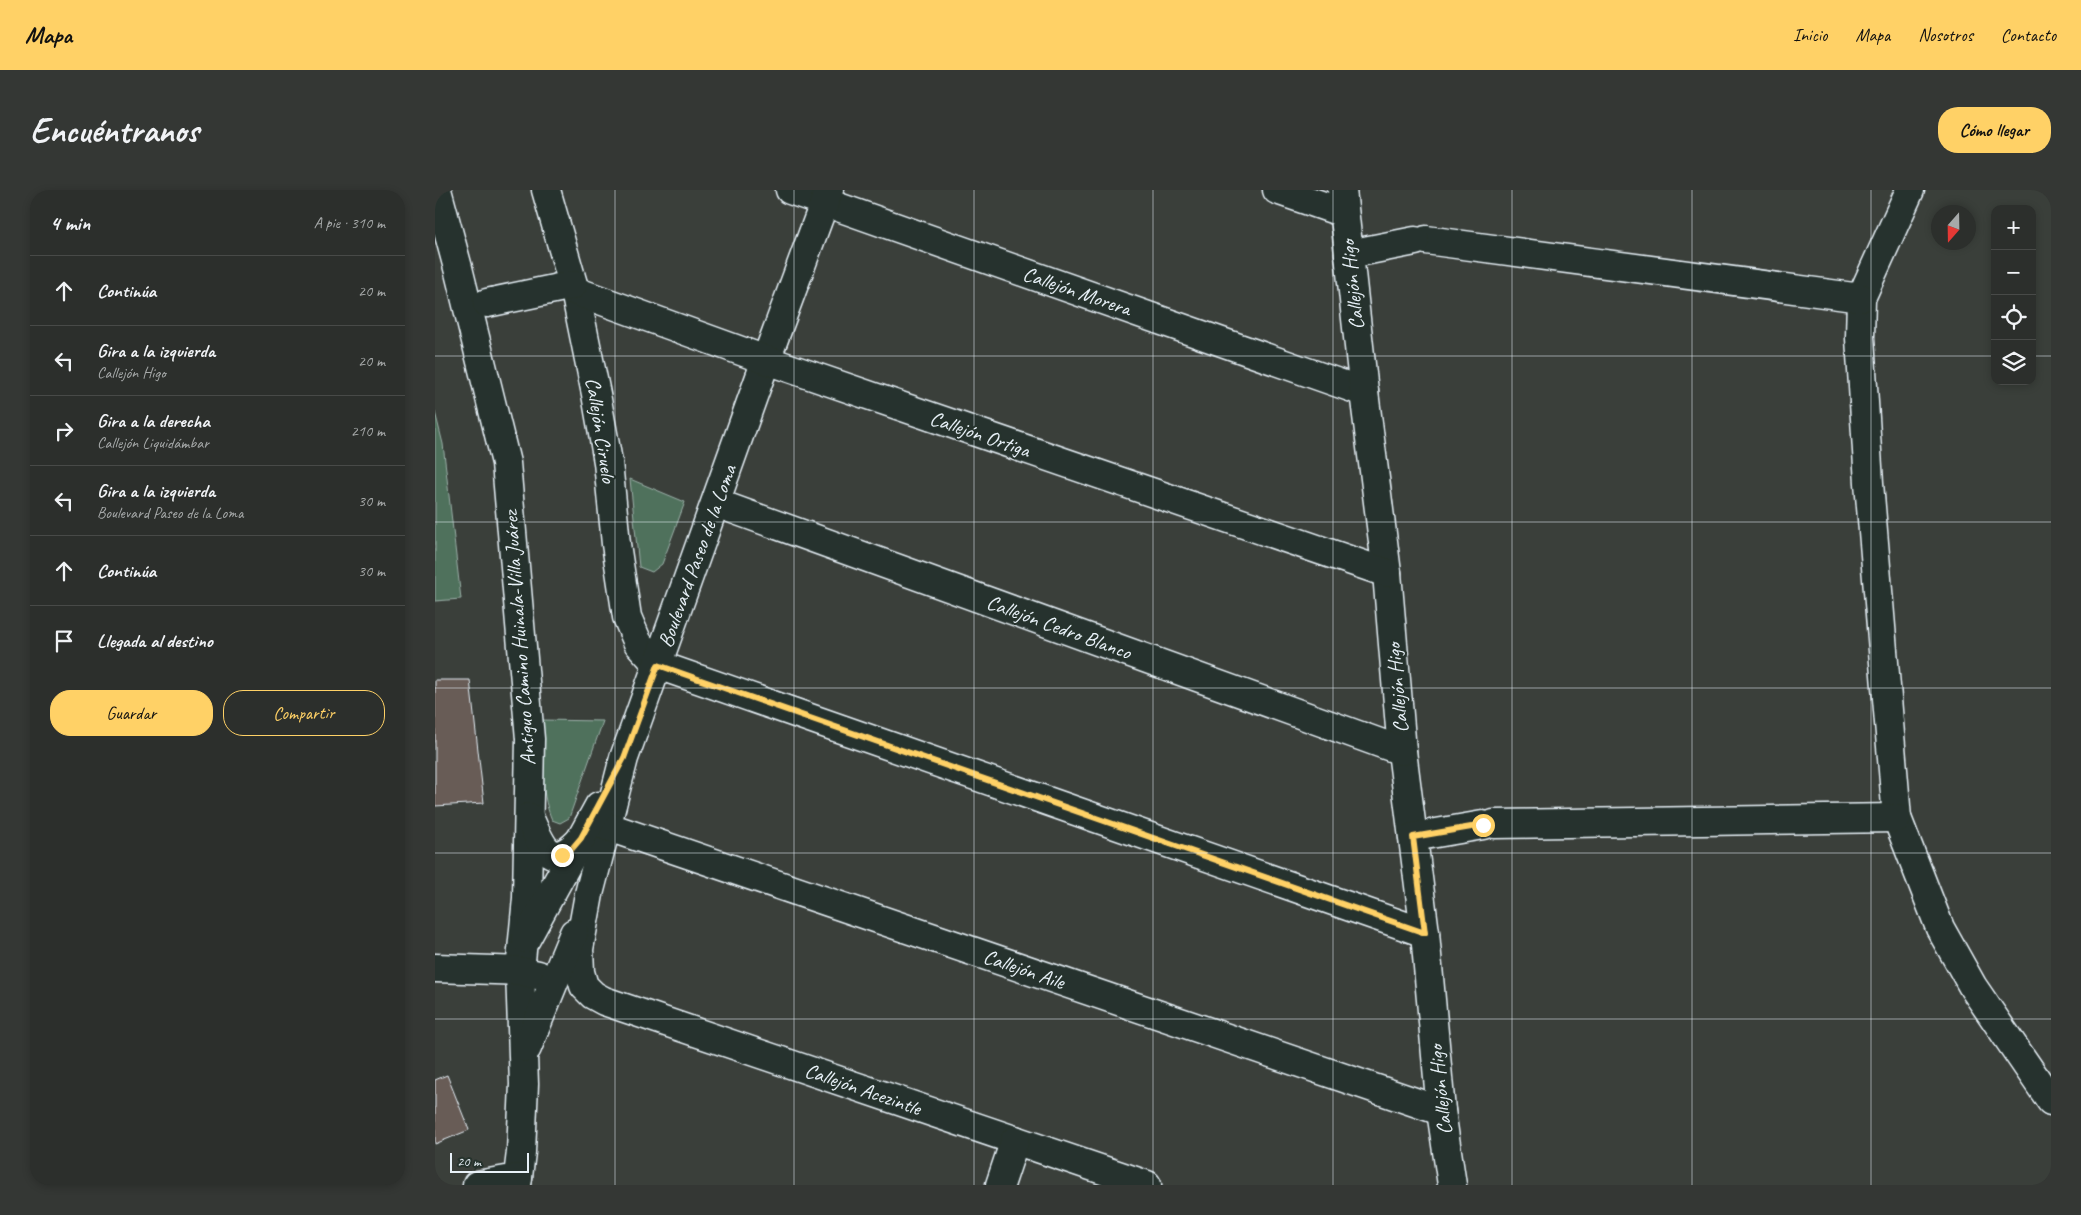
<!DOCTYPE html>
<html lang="es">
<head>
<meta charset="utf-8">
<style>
	:root { --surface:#2c2f2c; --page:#343734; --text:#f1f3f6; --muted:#a6a9a9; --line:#484a48; --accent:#ffd166 }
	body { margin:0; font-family:Caveat,sans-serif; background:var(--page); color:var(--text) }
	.controls { position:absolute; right:15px; top:15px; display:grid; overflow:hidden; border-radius:10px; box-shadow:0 2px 8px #0003 }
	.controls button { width:45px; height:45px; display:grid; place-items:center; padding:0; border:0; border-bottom:1px solid var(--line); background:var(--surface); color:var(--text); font:25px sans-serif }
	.compass { position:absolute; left:1496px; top:15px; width:45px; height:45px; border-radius:50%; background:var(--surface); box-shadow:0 2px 8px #0003; rotate:200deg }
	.scale { position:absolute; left:15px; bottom:12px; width:79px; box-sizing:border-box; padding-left:5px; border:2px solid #e8f1f8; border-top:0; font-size:14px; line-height:18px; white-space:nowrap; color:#e8f1f8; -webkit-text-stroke:4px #26332d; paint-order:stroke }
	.stop { position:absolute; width:15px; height:15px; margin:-11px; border:4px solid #ffd166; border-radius:50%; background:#fff }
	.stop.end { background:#ffd166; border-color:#fff; box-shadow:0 1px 5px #0008 }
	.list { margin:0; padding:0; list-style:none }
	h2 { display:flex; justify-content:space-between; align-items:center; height:65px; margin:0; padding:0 20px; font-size:21px }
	h2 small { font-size:16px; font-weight:400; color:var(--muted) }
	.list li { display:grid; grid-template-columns:32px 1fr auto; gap:15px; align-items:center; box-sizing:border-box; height:70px; padding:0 20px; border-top:1px solid var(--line) }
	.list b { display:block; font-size:19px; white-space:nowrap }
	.list p { margin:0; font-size:16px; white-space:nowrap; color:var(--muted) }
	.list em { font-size:16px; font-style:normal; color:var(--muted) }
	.actions { display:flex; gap:10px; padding:15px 20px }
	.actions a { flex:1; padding:11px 0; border:1px solid var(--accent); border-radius:20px; text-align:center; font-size:18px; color:var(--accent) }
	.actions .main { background:var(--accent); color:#111 }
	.icon { flex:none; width:28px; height:28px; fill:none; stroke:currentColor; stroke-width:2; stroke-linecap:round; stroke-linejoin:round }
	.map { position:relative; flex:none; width:1616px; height:995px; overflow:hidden; border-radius:20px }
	header { display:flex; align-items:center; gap:30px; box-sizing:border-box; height:70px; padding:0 25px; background:var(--accent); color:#111 }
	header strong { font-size:24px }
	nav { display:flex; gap:28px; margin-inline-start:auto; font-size:18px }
	.intro { display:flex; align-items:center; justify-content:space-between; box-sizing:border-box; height:120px; padding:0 30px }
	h1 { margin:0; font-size:35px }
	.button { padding:12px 22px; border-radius:20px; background:var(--accent); color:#111; font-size:18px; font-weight:700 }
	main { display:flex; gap:30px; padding:0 30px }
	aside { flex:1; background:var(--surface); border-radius:20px; box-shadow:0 2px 8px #0003 }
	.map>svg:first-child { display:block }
	.green { fill:#50715c; stroke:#9cb1aa }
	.building { fill:#675b57; stroke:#e8f1f8 }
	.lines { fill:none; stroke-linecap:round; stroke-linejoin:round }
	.minor-casing { stroke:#e8f1f8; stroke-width:31 }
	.minor { stroke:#26332d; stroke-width:28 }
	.route { stroke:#ffd166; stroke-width:6 }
	.grid { fill:none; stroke:#e8f1f8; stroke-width:1; stroke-opacity:0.55 }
	.labels { text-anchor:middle; stroke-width:4; stroke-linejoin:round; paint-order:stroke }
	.street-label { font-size:21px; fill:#e8f1f8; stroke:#26332d }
</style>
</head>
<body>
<header>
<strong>Mapa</strong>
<nav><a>Inicio</a><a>Mapa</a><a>Nosotros</a><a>Contacto</a></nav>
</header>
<div class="intro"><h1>Encuéntranos</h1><a class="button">Cómo llegar</a></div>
<main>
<aside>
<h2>4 min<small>A pie · 310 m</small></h2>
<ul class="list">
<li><svg class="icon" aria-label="ahead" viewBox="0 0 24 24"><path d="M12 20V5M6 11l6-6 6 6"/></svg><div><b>Continúa</b></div><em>20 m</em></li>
<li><svg class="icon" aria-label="left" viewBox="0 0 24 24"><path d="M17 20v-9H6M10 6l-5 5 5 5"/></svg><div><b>Gira a la izquierda</b><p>Callejón Higo</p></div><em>20 m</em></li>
<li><svg class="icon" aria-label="right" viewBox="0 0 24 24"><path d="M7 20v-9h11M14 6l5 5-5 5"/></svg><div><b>Gira a la derecha</b><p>Callejón Liquidámbar</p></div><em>210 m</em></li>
<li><svg class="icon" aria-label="left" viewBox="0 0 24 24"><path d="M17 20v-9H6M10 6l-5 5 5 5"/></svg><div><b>Gira a la izquierda</b><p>Boulevard Paseo de la Loma</p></div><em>30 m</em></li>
<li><svg class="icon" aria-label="ahead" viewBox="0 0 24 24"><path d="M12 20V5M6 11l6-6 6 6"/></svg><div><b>Continúa</b></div><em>30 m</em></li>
<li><svg class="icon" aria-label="arrive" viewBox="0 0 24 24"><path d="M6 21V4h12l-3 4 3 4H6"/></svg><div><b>Llegada al destino</b></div></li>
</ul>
<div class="actions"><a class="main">Guardar</a><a>Compartir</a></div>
</aside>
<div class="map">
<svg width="1616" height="995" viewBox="0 0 1616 995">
	<rect width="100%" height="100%" fill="#3a3f3a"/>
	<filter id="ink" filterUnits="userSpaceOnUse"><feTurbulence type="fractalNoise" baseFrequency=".02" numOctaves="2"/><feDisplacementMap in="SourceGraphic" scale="10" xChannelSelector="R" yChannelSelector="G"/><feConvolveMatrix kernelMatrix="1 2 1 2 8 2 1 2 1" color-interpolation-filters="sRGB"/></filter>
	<g filter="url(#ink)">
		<g class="green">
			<polygon points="0,222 8,254 26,409 0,411"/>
			<polygon points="195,289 250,312 227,374 217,382 204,377"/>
			<path d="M107,530l61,1 -34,97 -9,5 -8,-3c-13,-30 -10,-68 -10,-100z"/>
		</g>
		<g class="building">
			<polygon points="0,490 35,490 49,613 0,616"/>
			<polygon points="12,885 34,940 0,954 0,890"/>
		</g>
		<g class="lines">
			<g class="minor-casing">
				<g id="minor">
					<polyline points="2,0 23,78 71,273 95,549 92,708 85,781 89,894 86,962 82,995"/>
					<polyline points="111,0 140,101 161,204 173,272 181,354 192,427 203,453 223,475 990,743"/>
					<polyline points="355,0 929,202"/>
					<polyline points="394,0 331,170 189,568 154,704 144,759 145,782 149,796 158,805 169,811 712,995"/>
					<polyline points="842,0 909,23"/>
					<polyline points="907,0 929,202 952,383 967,561 990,743 1006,921 1017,995"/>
					<polyline points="1475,0 1426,108 1425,148 1434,293 1462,628 1505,738 1538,797 1616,911"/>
					<polyline points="991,50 1426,108"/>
					<polyline points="914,64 980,51"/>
					<polyline points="140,101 331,170 952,383"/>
					<polyline points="52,113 138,95"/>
					<polyline points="281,313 967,561"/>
					<path d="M94,627c13,30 22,56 53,21"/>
					<polyline points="156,631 1006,921"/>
					<polyline points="1059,634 1462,628"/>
					<polyline points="978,647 1048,635"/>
					<polyline points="91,749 164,616"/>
					<polyline points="0,778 85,781 103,785"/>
					<polyline points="92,858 139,743"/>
					<polyline points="42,995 83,988"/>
					<polyline points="565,995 580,950"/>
				</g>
			</g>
			<use href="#minor" class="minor"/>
		</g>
	</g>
	<g class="lines" filter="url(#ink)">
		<polyline class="route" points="127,665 135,661 146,648 189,568 223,475 990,743 978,647 1048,635"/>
	</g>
	<path class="grid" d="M180,0v995M359,0v995M539,0v995M718,0v995M898,0v995M1077,0v995M1257,0v995M1436,0v995M0,166h1560M1597,166h19M0,332h1616M0,498h1616M0,663h1616M0,829h1616"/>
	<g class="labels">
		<g class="street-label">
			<text transform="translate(917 95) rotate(-96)" y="7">Callejón Higo</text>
			<text transform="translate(642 101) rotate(19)" y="7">Callejón Morera</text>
			<text transform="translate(166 240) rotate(81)" y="7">Callejón Ciruelo</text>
			<text transform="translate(545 244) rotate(19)" y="7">Callejón Ortiga</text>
			<text transform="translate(262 366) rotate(-70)" y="7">Boulevard Paseo de la Loma</text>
			<text transform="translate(624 437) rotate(20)" y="7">Callejón Cedro Blanco</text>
			<text transform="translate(84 448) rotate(-94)" y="7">Antiguo Camino Huinala-Villa Juárez</text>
			<text transform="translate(962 498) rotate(-95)" y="7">Callejón Higo</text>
			<text transform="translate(589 779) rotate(19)" y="7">Callejón Aile</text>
			<text transform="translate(428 899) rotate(19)" y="7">Callejón Acezintle</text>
			<text transform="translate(1005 900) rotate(-96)" y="7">Callejón Higo</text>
		</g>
	</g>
</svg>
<div class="controls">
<button>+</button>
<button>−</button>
<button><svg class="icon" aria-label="locate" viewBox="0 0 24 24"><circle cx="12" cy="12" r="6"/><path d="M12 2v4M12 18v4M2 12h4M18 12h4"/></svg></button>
<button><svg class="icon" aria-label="layers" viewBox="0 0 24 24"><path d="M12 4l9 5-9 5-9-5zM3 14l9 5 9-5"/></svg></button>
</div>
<svg class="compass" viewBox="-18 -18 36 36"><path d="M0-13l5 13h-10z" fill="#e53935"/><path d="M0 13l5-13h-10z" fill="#a6a9a9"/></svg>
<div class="scale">20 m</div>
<div class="stop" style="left:1048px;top:635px"></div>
<div class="stop end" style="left:127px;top:665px"></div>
</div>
</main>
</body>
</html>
